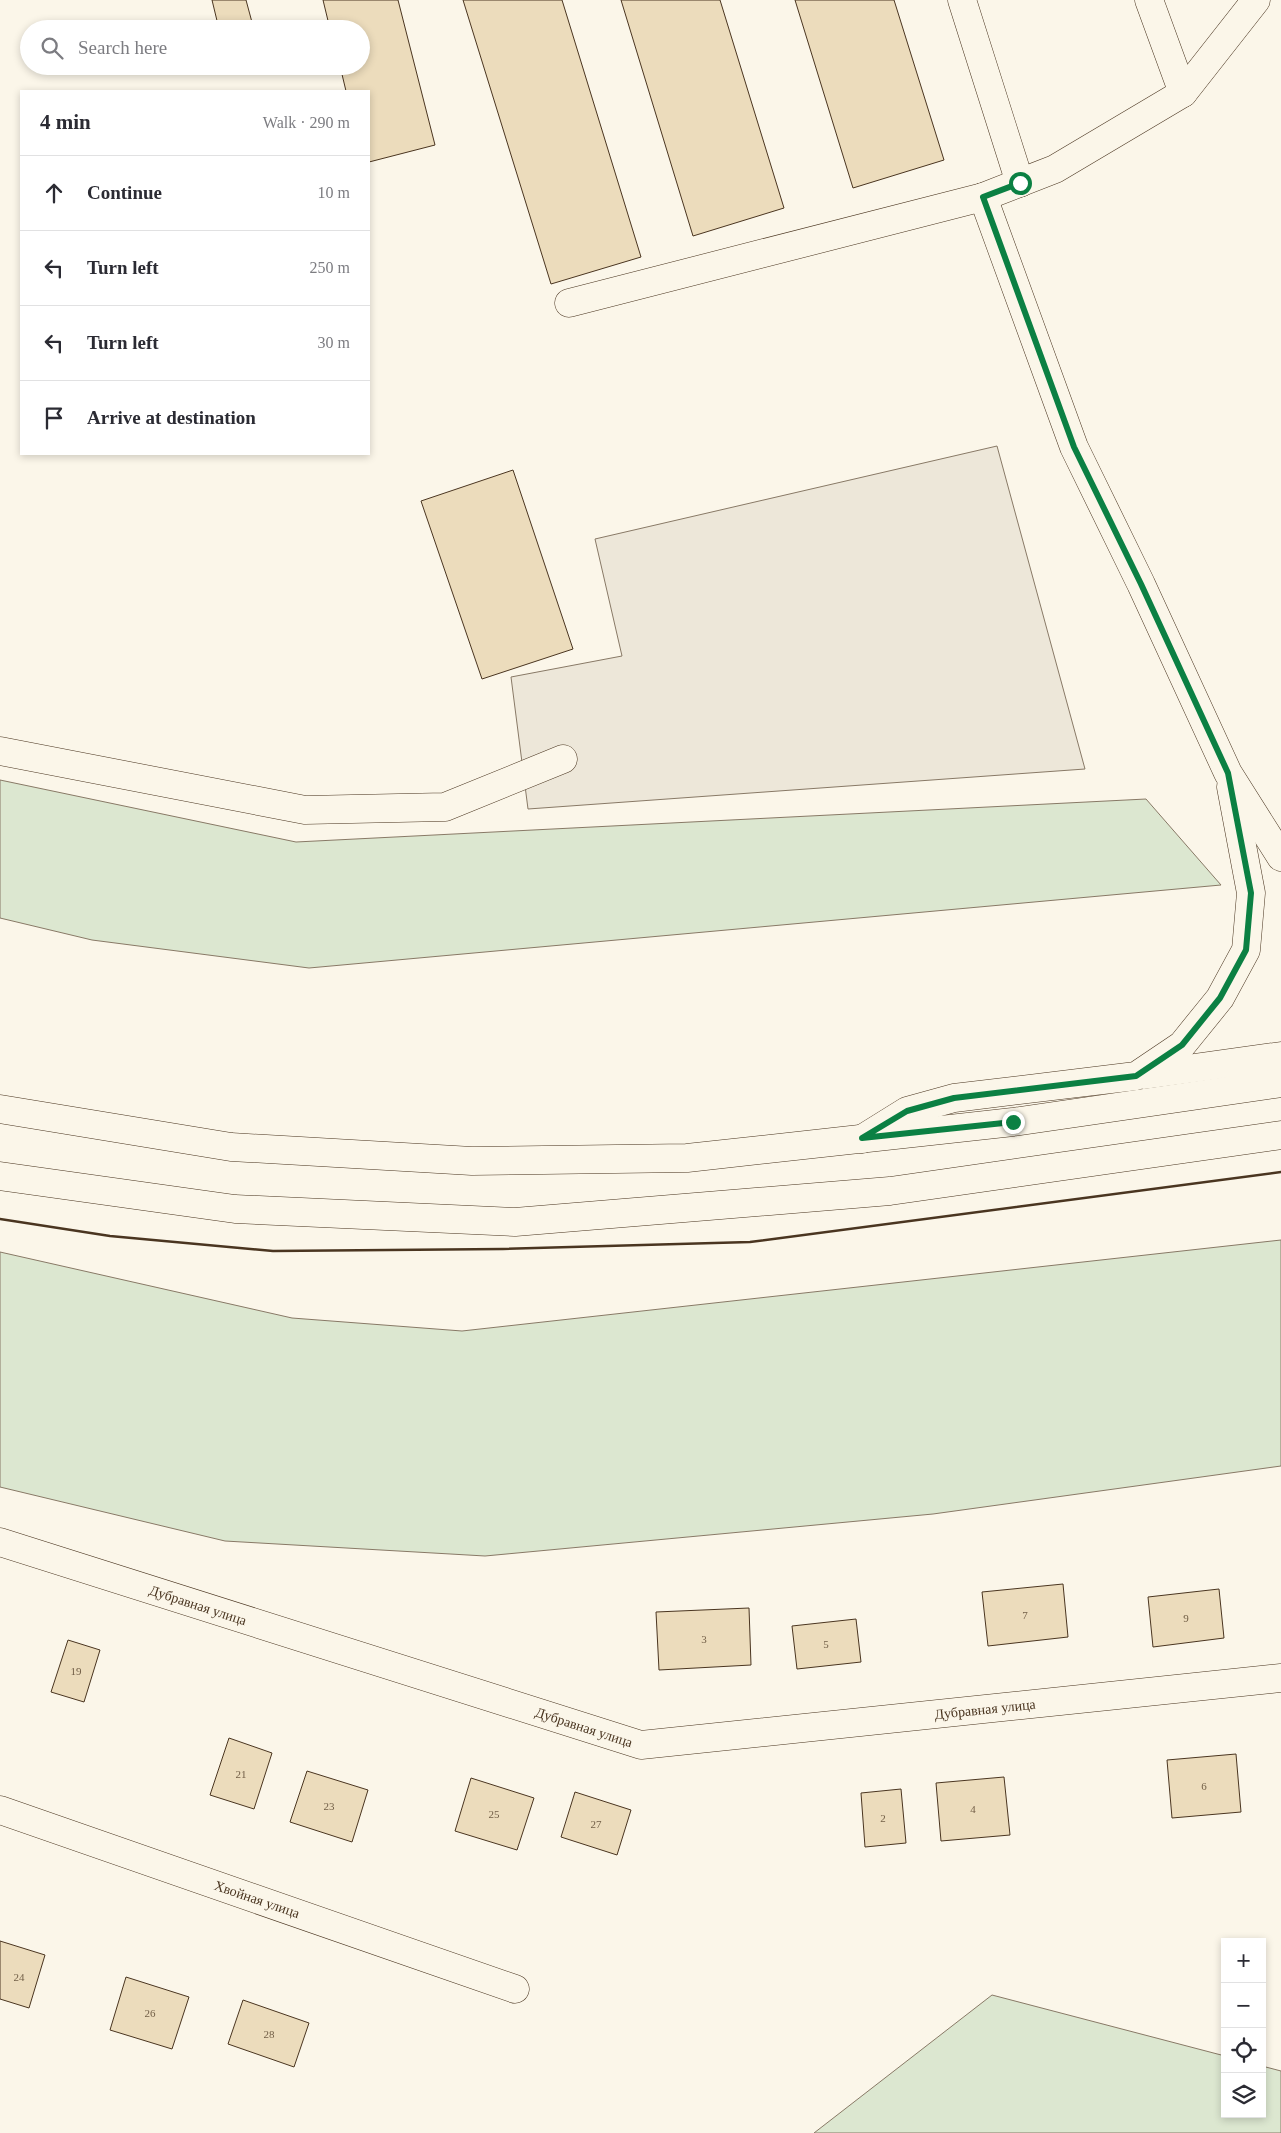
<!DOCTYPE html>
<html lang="en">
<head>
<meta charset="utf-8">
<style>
	:root { --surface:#fff; --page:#f2f2f3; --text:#2b2b33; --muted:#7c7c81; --line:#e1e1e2 }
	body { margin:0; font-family:"Times New Roman",serif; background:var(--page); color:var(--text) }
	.controls { position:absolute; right:15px; bottom:15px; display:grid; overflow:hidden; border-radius:0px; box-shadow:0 2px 8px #0003 }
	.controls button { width:45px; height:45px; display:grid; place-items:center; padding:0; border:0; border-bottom:1px solid var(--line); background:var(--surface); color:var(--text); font:25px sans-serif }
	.stop { position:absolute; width:15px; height:15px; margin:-11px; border:4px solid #0b8043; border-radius:50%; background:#fff }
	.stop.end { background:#0b8043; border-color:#fff; box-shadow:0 1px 5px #0008 }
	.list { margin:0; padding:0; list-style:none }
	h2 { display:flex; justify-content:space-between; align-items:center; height:65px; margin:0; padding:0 20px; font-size:21px }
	h2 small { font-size:16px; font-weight:400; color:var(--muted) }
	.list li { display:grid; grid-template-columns:32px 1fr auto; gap:15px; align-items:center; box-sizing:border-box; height:75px; padding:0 20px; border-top:1px solid var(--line) }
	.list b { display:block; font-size:19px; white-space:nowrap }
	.list em { font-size:16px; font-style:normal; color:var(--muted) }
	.icon { flex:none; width:28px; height:28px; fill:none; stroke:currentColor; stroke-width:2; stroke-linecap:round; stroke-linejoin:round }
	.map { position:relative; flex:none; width:1281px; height:2133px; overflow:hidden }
	.search { position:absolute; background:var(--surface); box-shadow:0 2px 8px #0003; left:20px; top:20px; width:350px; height:55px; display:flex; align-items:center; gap:12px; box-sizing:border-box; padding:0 18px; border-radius:28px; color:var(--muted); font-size:19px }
	.panel { position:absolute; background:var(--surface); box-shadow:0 2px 8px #0003; left:20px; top:90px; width:350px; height:365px; border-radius:0px }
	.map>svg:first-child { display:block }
	.green { fill:#dce7d0; stroke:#887966 }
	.parking { fill:#ede7d9; stroke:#887966 }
	.building { fill:#ecdcbc; stroke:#4a3520 }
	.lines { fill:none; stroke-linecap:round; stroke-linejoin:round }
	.minor-casing { stroke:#4a3520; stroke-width:29 }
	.major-casing { stroke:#4a3520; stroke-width:29 }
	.minor { stroke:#fbf6e9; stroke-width:28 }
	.major { stroke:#fbf6e9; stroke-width:28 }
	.wall { stroke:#4a3520; stroke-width:2.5 }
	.route { stroke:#0b8043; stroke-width:6 }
	.labels { text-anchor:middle; stroke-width:4; stroke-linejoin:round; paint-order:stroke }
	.number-label { font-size:11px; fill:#725f47 }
	.street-label { font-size:14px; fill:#4a3520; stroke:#fbf6e9 }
</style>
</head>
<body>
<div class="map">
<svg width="1281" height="2133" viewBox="0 0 1281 2133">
	<rect width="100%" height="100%" fill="#fbf6e9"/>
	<g class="green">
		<polygon points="0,780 296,842 1146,799 1221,885 309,968 92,940 0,918"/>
		<polygon points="1281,1240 1281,1466 933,1514 485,1556 225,1541 0,1487 0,1252 292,1318 462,1331"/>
		<polygon points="992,1995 1225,2056 1225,2114 1262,2114 1262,2066 1281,2071 1281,2133 814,2133"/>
	</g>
	<polygon class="parking" points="997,446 1085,769 528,809 511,677 622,656 595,539"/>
	<g class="building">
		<polygon points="212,0 246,0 253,26 244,29 219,29"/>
		<polygon points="323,0 398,0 435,145 369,162 369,91 346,91 340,66 361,66 361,29 330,29"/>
		<polygon points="463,0 562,0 641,257 551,284"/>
		<polygon points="621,0 720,0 784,208 693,236"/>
		<polygon points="795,0 894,0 944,160 853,188"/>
		<polygon points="513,470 573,649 482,679 421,501"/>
		<polygon points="1063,1584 1068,1637 988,1646 982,1592"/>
		<polygon points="1219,1589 1224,1638 1153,1647 1148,1597"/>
		<polygon points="749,1608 751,1665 659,1670 656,1612"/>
		<polygon points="856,1619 861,1662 797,1669 792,1626"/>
		<polygon points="68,1640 100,1650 84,1702 51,1692"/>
		<polygon points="229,1738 272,1753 254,1809 210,1795"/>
		<polygon points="1236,1754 1241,1812 1172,1818 1167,1760"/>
		<polygon points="307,1771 368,1790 352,1842 290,1822"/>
		<polygon points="1004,1777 1010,1835 941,1841 936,1783"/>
		<polygon points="471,1778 534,1798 517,1850 455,1831"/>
		<polygon points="901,1789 906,1843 865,1847 861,1793"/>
		<polygon points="575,1792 631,1810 617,1855 561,1837"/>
		<polygon points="0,1941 45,1955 29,2008 0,1999"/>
		<polygon points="126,1977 189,1997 172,2049 110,2030"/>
		<polygon points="243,2000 309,2023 294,2067 228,2044"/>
	</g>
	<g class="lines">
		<g class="minor-casing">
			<g id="minor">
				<polyline points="962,0 1020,183"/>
				<polyline points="1149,0 1183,93"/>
				<polyline points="983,197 1074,447 1141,584 1228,773 1281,857"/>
				<polyline points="569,303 983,197 1055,169 1183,93 1256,0"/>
				<polyline points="0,751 305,810 445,807 563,759"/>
				<polyline points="1144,1075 1281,1056"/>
				<polyline points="862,1139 907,1111 954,1098 1136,1076 1182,1045 1220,998 1246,950 1251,893 1231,787"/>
				<polyline points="0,1542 641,1745 1281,1678"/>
				<polyline points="0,1810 515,1989"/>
			</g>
		</g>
		<g class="major-casing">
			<g id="major">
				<polyline points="0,1109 231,1147 472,1161 687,1158 1013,1122 1281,1083"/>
				<polyline points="0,1176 235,1209 515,1222 890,1191 1281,1135"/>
			</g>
		</g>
		<use href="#minor" class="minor"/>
		<use href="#major" class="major"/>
		<polyline class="wall" points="0,1219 110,1236 273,1251 503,1249 750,1242 1281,1172"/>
	</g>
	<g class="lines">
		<polyline class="route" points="1013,1122 862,1138 907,1111 954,1098 1136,1076 1182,1045 1220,998 1246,950 1251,893 1228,773 1141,584 1074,447 983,197 1020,183"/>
	</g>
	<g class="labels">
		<g class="number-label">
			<text x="1025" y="1619">7</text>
			<text x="1186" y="1622">9</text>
			<text x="704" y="1643">3</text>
			<text x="826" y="1648">5</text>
			<text x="76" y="1675">19</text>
			<text x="241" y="1778">21</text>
			<text x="1204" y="1790">6</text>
			<text x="329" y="1810">23</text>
			<text x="973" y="1813">4</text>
			<text x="494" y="1818">25</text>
			<text x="883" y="1822">2</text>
			<text x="596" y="1828">27</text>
			<text x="19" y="1981">24</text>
			<text x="150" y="2017">26</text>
			<text x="269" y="2038">28</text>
		</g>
		<g class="street-label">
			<text transform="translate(198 1605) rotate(18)" y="5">Дубравная улица</text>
			<text transform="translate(985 1709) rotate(-6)" y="5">Дубравная улица</text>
			<text transform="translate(584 1727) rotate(18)" y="5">Дубравная улица</text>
			<text transform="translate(257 1899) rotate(19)" y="5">Хвойная улица</text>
		</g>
	</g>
</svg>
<div class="controls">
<button>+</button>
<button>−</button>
<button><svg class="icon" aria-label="locate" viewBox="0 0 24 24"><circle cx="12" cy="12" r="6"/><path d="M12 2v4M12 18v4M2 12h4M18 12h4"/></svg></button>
<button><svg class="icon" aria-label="layers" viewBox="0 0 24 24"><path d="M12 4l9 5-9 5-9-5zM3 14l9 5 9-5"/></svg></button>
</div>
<div class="stop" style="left:1020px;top:183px"></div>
<div class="stop end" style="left:1013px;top:1122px"></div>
<div class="search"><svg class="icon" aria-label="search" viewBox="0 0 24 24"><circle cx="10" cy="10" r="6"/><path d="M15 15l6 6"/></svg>Search here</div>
<section class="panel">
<h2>4 min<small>Walk · 290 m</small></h2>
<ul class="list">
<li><svg class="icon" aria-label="ahead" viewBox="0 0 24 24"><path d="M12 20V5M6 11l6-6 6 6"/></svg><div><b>Continue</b></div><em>10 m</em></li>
<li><svg class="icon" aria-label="left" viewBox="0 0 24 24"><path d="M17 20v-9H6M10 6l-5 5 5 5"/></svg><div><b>Turn left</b></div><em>250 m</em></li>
<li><svg class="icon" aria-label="left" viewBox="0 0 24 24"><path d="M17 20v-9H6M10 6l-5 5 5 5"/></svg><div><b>Turn left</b></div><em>30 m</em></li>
<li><svg class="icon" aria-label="arrive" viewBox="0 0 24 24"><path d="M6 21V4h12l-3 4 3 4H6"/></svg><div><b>Arrive at destination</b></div></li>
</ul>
</section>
</div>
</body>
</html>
